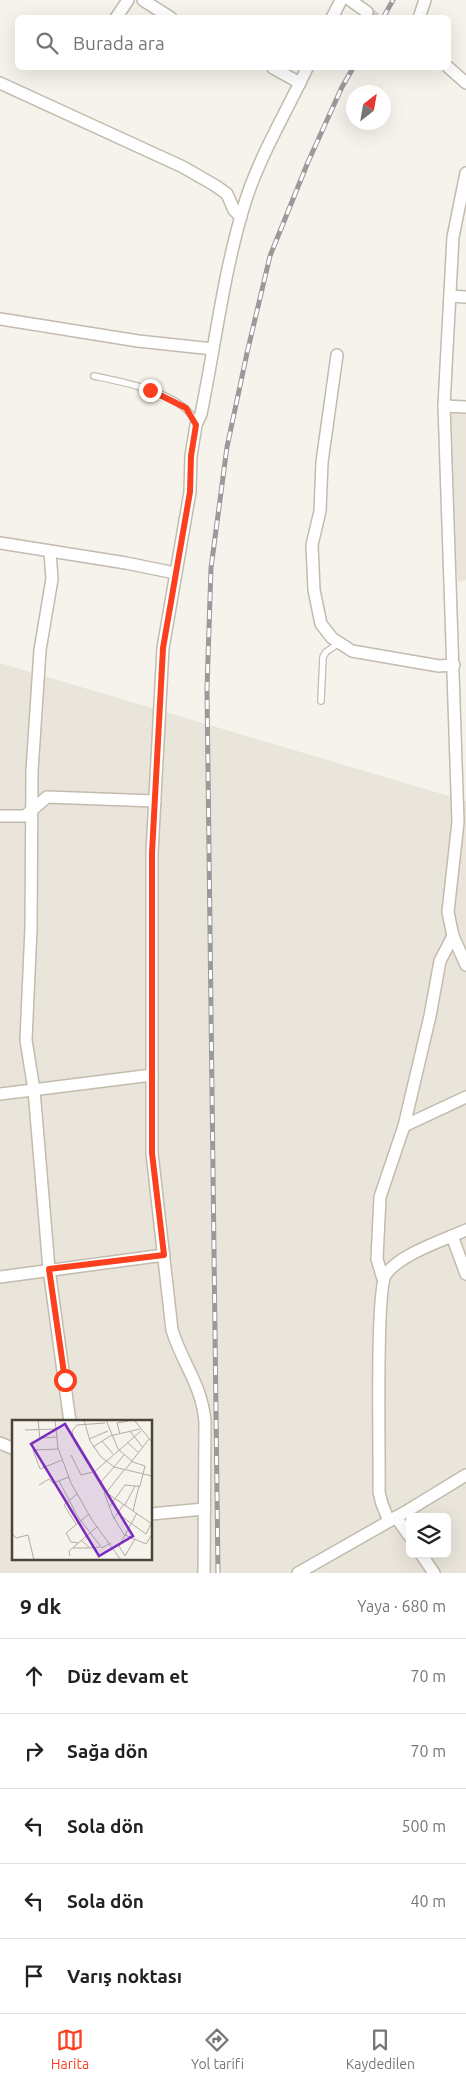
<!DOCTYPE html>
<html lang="tr">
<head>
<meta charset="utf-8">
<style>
	:root { --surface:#fff; --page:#f2f2f2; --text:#222; --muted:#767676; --line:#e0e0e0; --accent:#fc3f1d }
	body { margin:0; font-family:Ubuntu,sans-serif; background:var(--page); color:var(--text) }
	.controls { position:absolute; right:15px; bottom:15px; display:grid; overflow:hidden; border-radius:8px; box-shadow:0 5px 20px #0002 }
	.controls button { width:45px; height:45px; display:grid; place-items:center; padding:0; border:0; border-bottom:1px solid var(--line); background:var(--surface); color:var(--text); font:25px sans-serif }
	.compass { position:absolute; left:346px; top:85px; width:45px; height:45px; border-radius:50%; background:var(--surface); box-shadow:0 5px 20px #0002; rotate:31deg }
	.stop { position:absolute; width:15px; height:15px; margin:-11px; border:4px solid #fc3f1d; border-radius:50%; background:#fff }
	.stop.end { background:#fc3f1d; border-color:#fff; box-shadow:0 1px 5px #0008 }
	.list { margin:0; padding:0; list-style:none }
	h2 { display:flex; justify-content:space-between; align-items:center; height:65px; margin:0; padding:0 20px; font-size:21px }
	h2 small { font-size:16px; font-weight:400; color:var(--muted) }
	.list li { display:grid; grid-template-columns:32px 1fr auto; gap:15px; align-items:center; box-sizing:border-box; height:75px; padding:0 20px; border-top:1px solid var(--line) }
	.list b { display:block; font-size:19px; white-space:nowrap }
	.list em { font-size:16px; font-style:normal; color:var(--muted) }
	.icon { flex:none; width:28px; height:28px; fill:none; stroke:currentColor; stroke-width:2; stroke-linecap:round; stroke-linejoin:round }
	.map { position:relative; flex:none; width:466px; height:1573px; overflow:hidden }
	.search { position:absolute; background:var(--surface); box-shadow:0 5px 20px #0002; left:15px; right:15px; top:15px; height:55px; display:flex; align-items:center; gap:12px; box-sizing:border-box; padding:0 18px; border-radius:8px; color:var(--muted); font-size:19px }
	.sheet { height:440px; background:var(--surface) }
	nav { display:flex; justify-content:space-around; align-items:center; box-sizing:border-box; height:70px; border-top:1px solid var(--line); background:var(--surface); font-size:14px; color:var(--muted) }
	nav a { display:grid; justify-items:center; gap:2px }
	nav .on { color:var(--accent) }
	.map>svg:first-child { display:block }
	.residential { fill:#eae5da; fill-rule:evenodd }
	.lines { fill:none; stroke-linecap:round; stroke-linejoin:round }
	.street-tunnel { stroke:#d4d0c8; stroke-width:11; stroke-dasharray:11 5.5; stroke-linecap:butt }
	.lane-casing { stroke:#c2bbae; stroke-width:8 }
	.street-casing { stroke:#c2bbae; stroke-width:14 }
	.lane { stroke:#fff; stroke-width:5.5 }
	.street { stroke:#fff; stroke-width:11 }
	.rail-casing { stroke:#9a9a9a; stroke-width:5 }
	.rail { stroke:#fff; stroke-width:3; stroke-dasharray:9; stroke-linecap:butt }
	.route { stroke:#fc3f1d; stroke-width:6 }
	.inset-road { fill:none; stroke:#b2ada4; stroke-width:1 }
	.view { fill:#7b2cbf; fill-opacity:0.15; stroke:#7b2cbf; stroke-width:2.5 }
	.inset-edge { fill:none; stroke:#4b4439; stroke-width:2.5 }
</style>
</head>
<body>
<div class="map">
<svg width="466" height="1573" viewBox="0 0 466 1573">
	<rect width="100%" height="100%" fill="#f6f3ec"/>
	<g class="residential">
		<polygon points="442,405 466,405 466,580 458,582"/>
		<path d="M0,663l466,138v772h-466zM14,1422h137v137h-137zM410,1517h37v37h-37z"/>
	</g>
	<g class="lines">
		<polyline class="street-tunnel" points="367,12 376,18"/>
		<g class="lane-casing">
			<g id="lane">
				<path d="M94,376c29,6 90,17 102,47"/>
				<polyline points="321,701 323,657 326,652 339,643"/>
			</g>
		</g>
		<g class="street-casing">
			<g id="street">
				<polyline points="143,0 171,18"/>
				<polyline points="350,0 367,12"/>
				<polyline points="116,18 128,0"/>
				<polyline points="332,18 341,0"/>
				<polyline points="419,18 425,0"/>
				<polyline points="448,67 466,83"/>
				<polyline points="273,68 300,83"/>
				<polyline points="0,83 183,167 216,186 227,194 234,210 241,217"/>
				<polyline points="466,173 453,237 444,405 458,822 448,912 453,936 466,965"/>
				<polyline points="450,296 466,297"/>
				<polyline points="0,319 138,341 213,349"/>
				<polyline points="337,355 322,462 320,511 312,545 314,590 321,624 332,638 352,651 439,666 454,665"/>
				<polyline points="444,406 466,407"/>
				<polyline points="0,543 126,563 175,573"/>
				<polyline points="50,552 52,579 40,650 32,771 31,928 26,1040 34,1090 49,1269 70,1422"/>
				<polyline points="0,816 25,816 47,797 155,801"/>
				<polyline points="0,1094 152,1075"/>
				<polyline points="404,1126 466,1097"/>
				<polyline points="452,1236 466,1274"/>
				<polyline points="0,1277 164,1255"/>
				<polyline points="383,1279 377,1259 380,1197 404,1126 430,1016 440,961 453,936"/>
				<polyline points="0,1443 14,1449"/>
				<polyline points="151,1514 204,1509"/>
				<polyline points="396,1517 410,1537"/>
				<path d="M389,1521l-7,-17 -3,-12c1,-32 -4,-203 7,-218 14,-20 58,-34 80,-44"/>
				<polyline points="421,1554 434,1573"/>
				<path d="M204,1573l1,-151c-3,-37 -22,-57 -33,-92l-20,-177v-300l11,-205 27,-156 1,-36 5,-31 5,-11c14,-68 22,-138 42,-205 14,-49 43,-96 64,-141"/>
				<polyline points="298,1573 407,1511 466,1475"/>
			</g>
		</g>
		<use href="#lane" class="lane"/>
		<use href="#street" class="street"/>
		<g class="rail-casing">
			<g id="rail">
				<polyline points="383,18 393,0"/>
				<polyline points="218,1573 207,689 211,568 227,447 247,353 270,256 308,162 342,87 353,68"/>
			</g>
		</g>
		<use href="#rail" class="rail"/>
	</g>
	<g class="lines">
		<polyline class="route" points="65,1380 49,1269 164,1255 152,1153 152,853 163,648 190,492 191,456 196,425 186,408 150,390"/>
	</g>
	<g transform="translate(12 1420)">
		<rect width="140" height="140" fill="#f6f3ec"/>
		<path class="inset-road" d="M26,0l2,20M43,0l3,28 13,35 21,37 29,40M72,0l6,21 11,16 13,10 38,9M94,0l12,29 15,13 12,4 -5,20h-5l-10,19M122,0l18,22M93,3l-28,2 -5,6 2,10 30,50 48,33M13,10l33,-1M118,11l13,17M108,14l-3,-11 11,-2M29,18l16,-1M77,19l19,-8M90,21l11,13M115,22l12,11M81,27l17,-11 30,-7M46,29l-25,1 7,19 22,-9M59,35l10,20 12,-3M102,47l10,-12M113,50l24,-31M81,53l48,-42M47,61l19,36 24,31 9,-5M88,63l14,-16M27,65l10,-6 4,4 16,-6M92,72l10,27M94,73l18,-23M112,84l-10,14 11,18M97,87l16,-22 10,1M121,91l6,-25M105,93l29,21 5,-10M64,104l-12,-19 13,-11M0,114l4,4 12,-3 6,25M113,115l21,9 6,-10M123,119l-10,17 -6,-10 18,-33M69,120l9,8 10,-1M66,123l-7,-1 -5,-9 23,-19M61,128h16M58,136l-1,-5 28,-24"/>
		<path class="view" d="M53,4l68,112 -34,20 -68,-112z"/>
		<rect width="140" height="140" class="inset-edge"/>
	</g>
</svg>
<div class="controls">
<button><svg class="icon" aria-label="layers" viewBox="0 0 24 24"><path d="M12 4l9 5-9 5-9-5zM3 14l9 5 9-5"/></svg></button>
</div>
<svg class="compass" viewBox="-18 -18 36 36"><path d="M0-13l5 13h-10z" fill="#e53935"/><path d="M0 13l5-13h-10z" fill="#767676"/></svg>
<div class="stop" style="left:65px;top:1380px"></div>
<div class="stop end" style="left:150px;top:390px"></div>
<div class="search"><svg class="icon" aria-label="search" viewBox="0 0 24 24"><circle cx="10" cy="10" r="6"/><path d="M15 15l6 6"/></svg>Burada ara</div>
</div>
<section class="sheet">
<h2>9 dk<small>Yaya · 680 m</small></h2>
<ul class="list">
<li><svg class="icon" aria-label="ahead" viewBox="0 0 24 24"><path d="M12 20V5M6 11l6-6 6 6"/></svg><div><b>Düz devam et</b></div><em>70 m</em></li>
<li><svg class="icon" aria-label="right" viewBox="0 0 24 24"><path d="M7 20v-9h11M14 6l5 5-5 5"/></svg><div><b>Sağa dön</b></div><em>70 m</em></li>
<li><svg class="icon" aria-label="left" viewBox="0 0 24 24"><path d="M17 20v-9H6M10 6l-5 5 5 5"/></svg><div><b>Sola dön</b></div><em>500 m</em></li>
<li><svg class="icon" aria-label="left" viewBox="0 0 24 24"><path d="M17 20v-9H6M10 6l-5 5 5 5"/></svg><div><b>Sola dön</b></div><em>40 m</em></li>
<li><svg class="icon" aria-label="arrive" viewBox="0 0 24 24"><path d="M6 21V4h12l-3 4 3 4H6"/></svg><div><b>Varış noktası</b></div></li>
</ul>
</section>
<nav>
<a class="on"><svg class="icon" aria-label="map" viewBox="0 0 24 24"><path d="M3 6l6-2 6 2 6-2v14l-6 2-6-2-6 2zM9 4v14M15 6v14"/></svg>Harita</a>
<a><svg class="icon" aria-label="directions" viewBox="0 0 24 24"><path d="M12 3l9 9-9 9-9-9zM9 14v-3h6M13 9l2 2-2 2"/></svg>Yol tarifi</a>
<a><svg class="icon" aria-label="saved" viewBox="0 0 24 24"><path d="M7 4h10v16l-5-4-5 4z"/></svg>Kaydedilen</a>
</nav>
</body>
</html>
